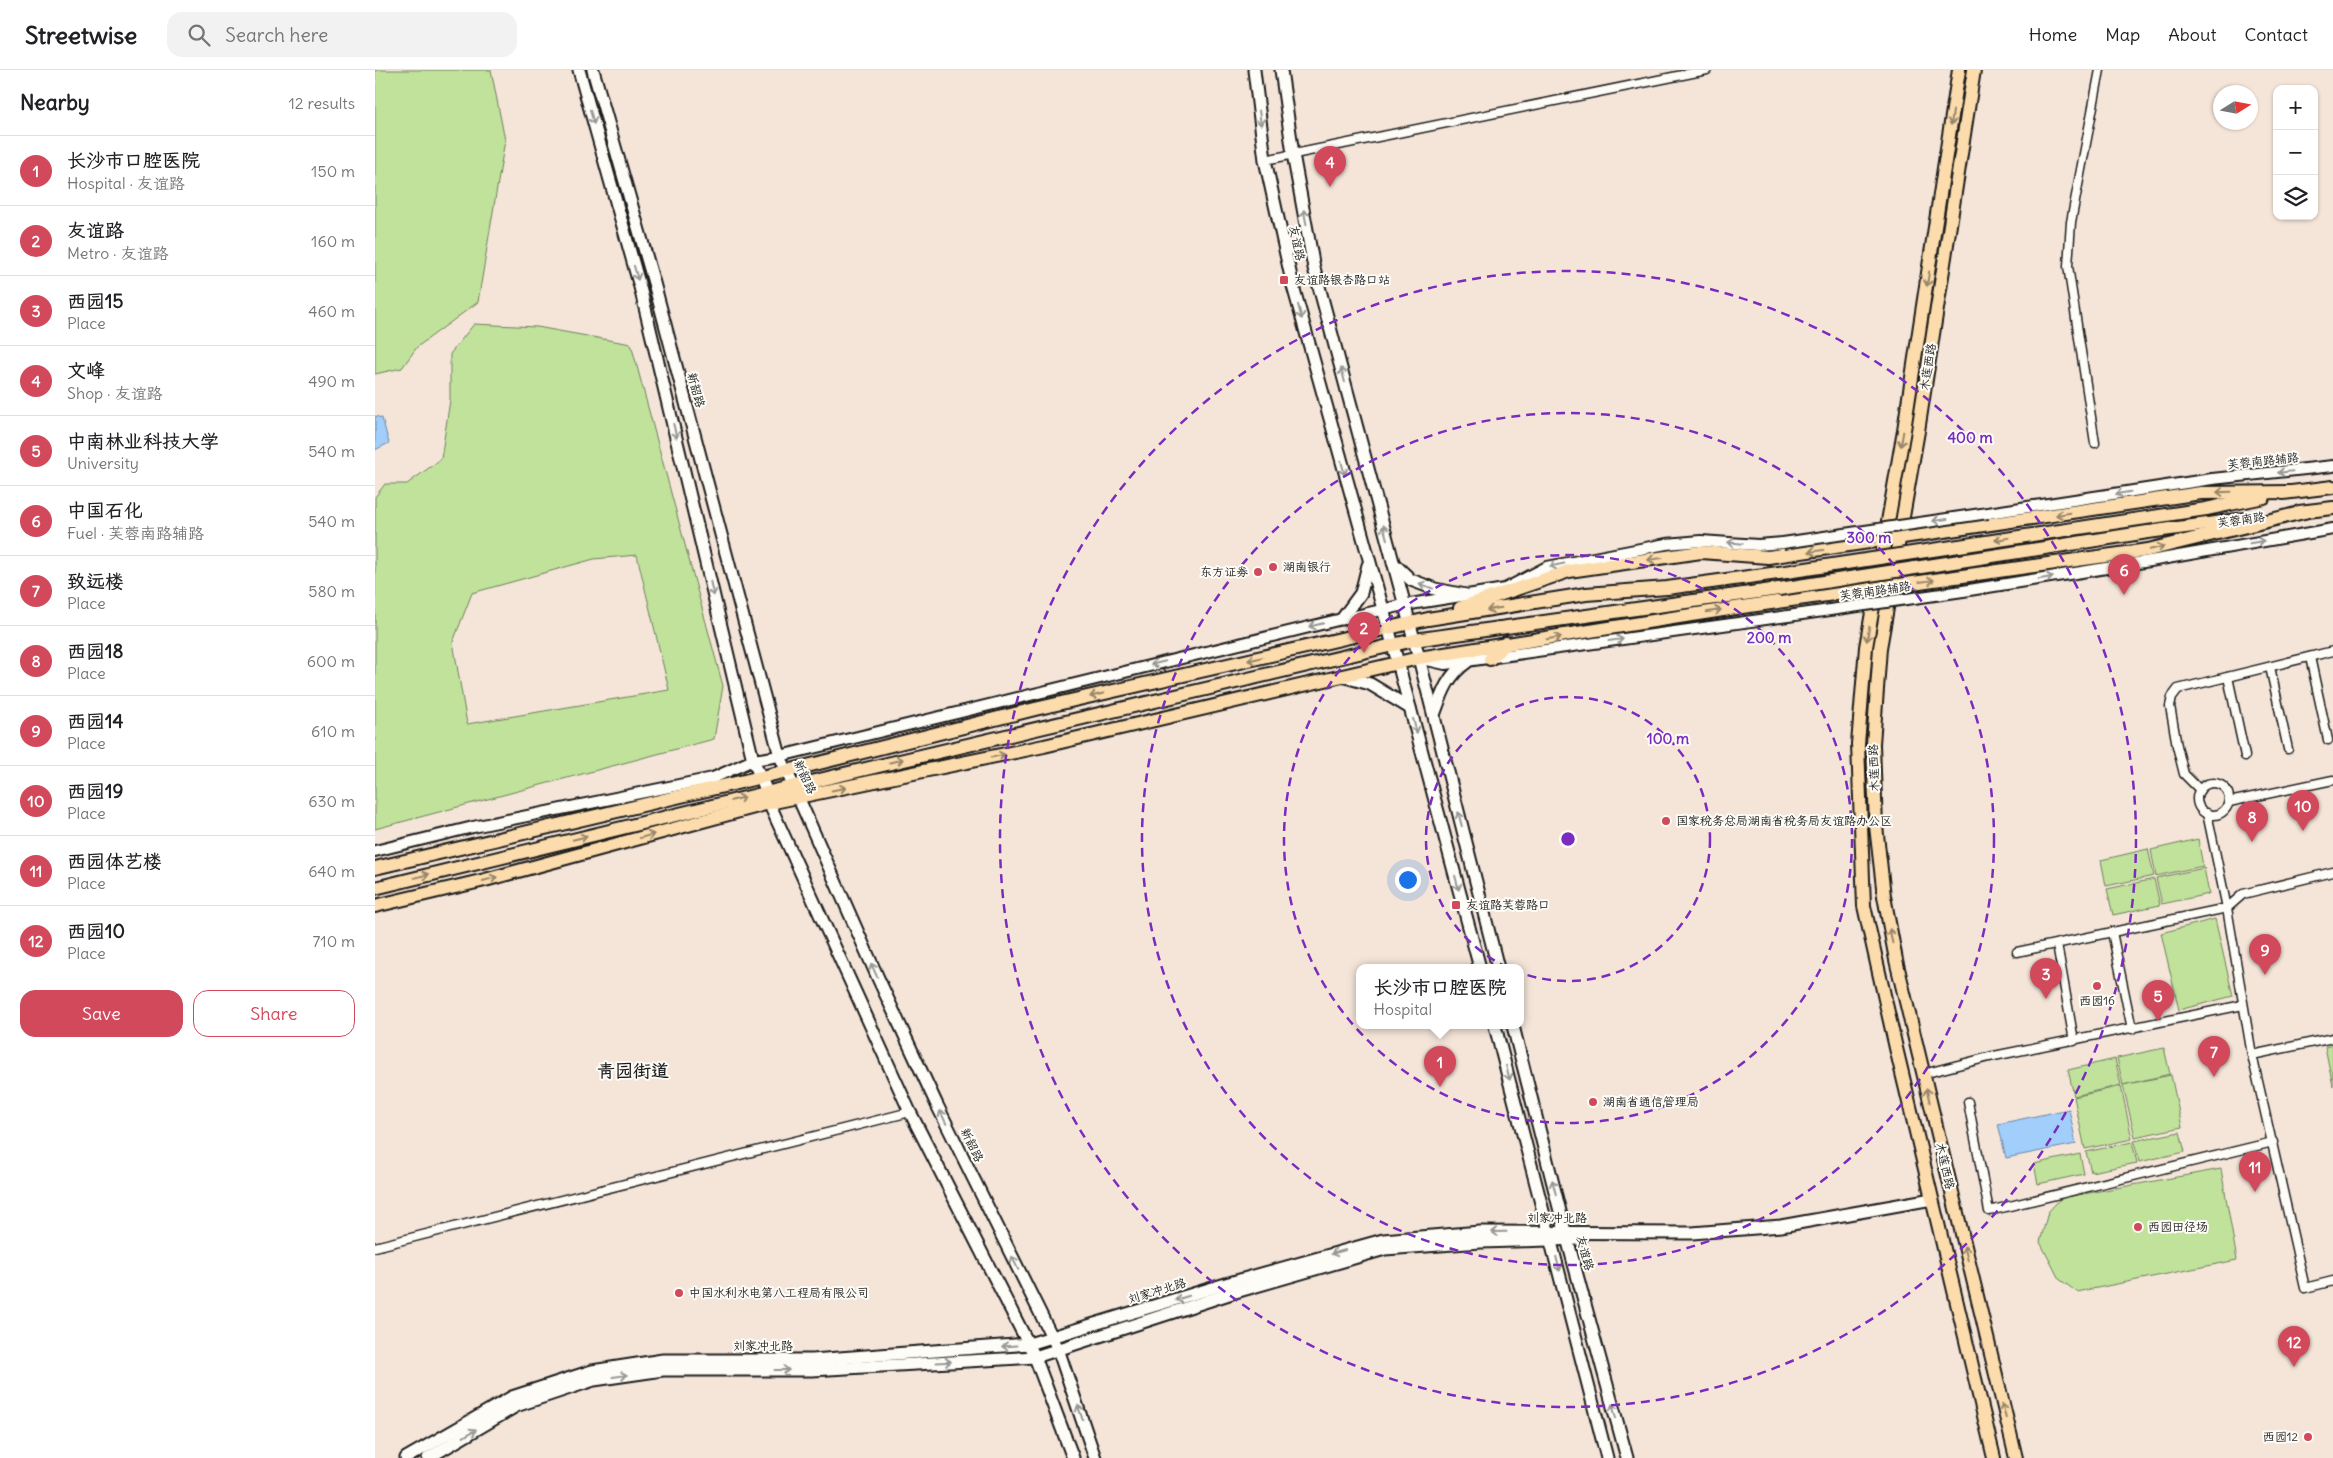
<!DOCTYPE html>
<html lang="en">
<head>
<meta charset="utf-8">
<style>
	:root { --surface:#fff; --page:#f2f2f2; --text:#202124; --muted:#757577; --line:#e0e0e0; --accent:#d1495b }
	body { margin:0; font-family:Delius,"LXGW WenKai TC",sans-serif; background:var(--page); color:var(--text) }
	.controls { position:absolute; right:15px; top:15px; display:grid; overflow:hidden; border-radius:10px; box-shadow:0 1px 4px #0004 }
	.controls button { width:45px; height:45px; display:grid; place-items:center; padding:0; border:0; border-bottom:1px solid var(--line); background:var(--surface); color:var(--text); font:25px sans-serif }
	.compass { position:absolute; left:1838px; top:15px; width:45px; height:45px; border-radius:50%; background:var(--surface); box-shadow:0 1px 4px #0004; rotate:79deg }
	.you { position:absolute; left:1032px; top:809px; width:18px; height:18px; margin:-12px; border:4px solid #fff; border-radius:50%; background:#1a73e8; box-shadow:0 0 0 8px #1a73e833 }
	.badge { display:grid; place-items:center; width:32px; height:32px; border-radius:50%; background:var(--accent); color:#fff; font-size:16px; font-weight:700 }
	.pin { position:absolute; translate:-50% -41px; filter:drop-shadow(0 1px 2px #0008) }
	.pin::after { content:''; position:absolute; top:26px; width:18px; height:15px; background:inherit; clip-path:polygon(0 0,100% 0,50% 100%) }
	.popup { position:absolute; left:981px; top:894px; width:168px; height:65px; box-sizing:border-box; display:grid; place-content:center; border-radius:10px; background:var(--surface); filter:drop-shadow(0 1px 4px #0005); font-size:16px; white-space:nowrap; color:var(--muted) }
	.popup b { font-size:19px; color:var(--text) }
	.popup::after { content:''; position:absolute; left:50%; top:100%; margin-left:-10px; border:10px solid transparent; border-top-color:var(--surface) }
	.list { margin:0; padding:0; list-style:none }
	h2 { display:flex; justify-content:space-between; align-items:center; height:65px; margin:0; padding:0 20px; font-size:21px }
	h2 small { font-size:16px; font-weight:400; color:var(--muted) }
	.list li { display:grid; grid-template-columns:32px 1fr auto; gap:15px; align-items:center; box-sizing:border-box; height:70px; padding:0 20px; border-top:1px solid var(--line) }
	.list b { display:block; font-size:19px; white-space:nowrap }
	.list p { margin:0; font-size:16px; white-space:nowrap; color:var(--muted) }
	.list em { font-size:16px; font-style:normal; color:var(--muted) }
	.actions { display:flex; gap:10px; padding:15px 20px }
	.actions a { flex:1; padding:11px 0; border:1px solid var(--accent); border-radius:15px; text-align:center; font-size:18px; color:var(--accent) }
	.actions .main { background:var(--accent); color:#fff }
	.icon { flex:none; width:28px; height:28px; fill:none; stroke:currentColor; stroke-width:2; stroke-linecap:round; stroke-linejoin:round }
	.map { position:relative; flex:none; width:1958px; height:1388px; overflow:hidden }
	header { display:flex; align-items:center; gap:30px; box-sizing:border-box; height:70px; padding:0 25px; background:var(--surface); border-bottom:1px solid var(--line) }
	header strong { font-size:24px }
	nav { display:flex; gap:28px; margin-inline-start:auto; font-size:18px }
	.search { width:350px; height:45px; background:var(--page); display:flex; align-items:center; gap:12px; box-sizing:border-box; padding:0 18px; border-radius:15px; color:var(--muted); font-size:19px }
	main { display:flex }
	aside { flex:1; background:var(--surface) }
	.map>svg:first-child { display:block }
	.green { fill:#c0e29b; stroke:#6e7f5c; fill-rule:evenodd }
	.water { fill:#a1cefb; stroke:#6c87a2 }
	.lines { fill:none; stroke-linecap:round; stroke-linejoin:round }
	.minor-casing { stroke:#1c1c1c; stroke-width:11 }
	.tertiary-casing { stroke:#1c1c1c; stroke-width:14 }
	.secondary-casing { stroke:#1c1c1c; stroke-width:15 }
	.primary-casing { stroke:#1c1c1c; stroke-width:16 }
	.minor { stroke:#fdfcf7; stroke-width:8 }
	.tertiary { stroke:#fdfcf7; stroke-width:10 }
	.secondary { stroke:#fdfcf7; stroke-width:11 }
	.primary { stroke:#fcdcac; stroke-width:12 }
	.tertiary-bridge-casing { stroke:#1c1c1c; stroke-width:14; stroke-linecap:butt }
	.primary-bridge-casing { stroke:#1c1c1c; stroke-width:16; stroke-linecap:butt }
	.tertiary-bridge { stroke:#fdfcf7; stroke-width:10 }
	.primary-bridge { stroke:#fcdcac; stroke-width:12 }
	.oneway { stroke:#989794 }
	.oneway2 { stroke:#97866b }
	.ring { fill:none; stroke:#7b2cbf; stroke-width:2.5; stroke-dasharray:9 6 }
	.poi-dot { fill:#d1495b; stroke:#fdfcf7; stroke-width:2 }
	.labels { text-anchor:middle; stroke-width:4; stroke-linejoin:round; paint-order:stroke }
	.street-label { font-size:12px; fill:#1c1c1c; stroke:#fdfcf7 }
	.poi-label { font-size:12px; fill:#1c1c1c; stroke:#fdfcf7; text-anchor:start }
	.district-label { font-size:18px; font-weight:bold; fill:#1c1c1c; stroke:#fdfcf7 }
	.centre { fill:#7b2cbf; stroke:#fdfcf7; stroke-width:2.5 }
	.ring-label { font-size:15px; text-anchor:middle; font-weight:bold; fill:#7b2cbf; stroke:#fdfcf7; stroke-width:4; stroke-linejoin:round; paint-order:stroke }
</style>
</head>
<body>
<header>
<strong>Streetwise</strong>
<div class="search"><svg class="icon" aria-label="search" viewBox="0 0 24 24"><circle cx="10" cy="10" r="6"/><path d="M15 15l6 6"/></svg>Search here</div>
<nav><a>Home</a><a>Map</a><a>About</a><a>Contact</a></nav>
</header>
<main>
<aside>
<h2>Nearby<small>12 results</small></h2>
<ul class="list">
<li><span class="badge">1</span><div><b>长沙市口腔医院</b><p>Hospital · 友谊路</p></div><em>150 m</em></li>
<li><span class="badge">2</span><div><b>友谊路</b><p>Metro · 友谊路</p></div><em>160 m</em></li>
<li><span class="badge">3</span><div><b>西园15</b><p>Place</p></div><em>460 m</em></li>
<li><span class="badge">4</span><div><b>文峰</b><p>Shop · 友谊路</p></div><em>490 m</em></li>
<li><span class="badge">5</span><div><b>中南林业科技大学</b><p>University</p></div><em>540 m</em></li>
<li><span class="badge">6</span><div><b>中国石化</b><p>Fuel · 芙蓉南路辅路</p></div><em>540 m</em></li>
<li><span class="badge">7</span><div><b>致远楼</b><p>Place</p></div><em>580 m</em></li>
<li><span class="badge">8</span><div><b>西园18</b><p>Place</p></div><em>600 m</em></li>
<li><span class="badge">9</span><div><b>西园14</b><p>Place</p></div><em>610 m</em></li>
<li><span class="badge">10</span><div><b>西园19</b><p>Place</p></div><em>630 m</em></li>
<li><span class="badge">11</span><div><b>西园体艺楼</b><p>Place</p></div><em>640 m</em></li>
<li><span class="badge">12</span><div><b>西园10</b><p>Place</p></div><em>710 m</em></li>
</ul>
<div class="actions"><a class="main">Save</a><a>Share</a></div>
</aside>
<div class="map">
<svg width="1958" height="1388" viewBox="0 0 1958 1388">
	<rect width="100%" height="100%" fill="#f5e5d9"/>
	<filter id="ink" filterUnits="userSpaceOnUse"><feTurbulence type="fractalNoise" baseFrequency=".02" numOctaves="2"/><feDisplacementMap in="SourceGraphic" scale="10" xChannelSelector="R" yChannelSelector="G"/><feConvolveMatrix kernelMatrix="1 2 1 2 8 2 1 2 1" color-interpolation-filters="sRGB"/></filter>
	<g filter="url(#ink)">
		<g class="green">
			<polygon points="0,0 116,0 130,70 103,232 42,277 27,298 0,304"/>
			<path d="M99,254l63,3 94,17 92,342 -9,53 -339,90v-332l10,-13h22l34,-25 9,-59v-46zM262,485l32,135 -202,34 -14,-82 19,-49 122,-34z"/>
			<polygon points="1823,769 1828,796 1781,806 1776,780"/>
			<polygon points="1773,779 1779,806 1731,816 1726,790"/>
			<polygon points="1829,798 1834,824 1787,834 1781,808"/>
			<polygon points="1779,809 1785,835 1738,845 1732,819"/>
			<polygon points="1840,849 1858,926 1804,940 1786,863"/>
			<polygon points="1958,975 1958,1016 1950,977"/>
			<polygon points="1789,978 1795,1004 1748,1015 1742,988"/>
			<polygon points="1740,989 1746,1015 1699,1026 1693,1000"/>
			<polygon points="1796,1005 1807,1057 1760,1067 1748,1015"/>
			<polygon points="1746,1016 1757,1069 1710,1079 1699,1027"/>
			<polygon points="1805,1062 1810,1082 1764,1092 1759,1071"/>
			<polygon points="1757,1072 1762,1093 1716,1102 1711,1082"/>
			<polygon points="1705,1084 1709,1104 1663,1114 1659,1094"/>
			<polygon points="1846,1099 1862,1190 1702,1222 1684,1209 1665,1172 1673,1142 1686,1128"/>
		</g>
		<g class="water">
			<polygon points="0,346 7,348 14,373 0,380"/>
			<polygon points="1694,1039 1701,1074 1631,1088 1623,1054"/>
		</g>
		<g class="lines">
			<g class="minor-casing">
				<g id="minor">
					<polyline points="890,90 1332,0"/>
					<polyline points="1720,373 1693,196 1696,152 1725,0"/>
					<polyline points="1935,587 1953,670"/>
					<polyline points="1895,597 1913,679"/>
					<polyline points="1853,607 1870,686"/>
					<circle cx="1838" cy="729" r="16"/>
					<polyline points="1825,720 1809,704 1802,676 1795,636 1797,627 1803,619 1958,581"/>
					<polyline points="1854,732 1958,710"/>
					<polyline points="1832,743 1852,838 1877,985 1930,1218 1958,1211"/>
					<polyline points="1737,862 1757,959"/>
					<polyline points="1682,874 1699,971"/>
					<polyline points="1642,882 1852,838 1868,824 1958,802"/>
					<polyline points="1877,985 1958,968"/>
					<polyline points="1548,1004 1614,987 1868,935"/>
					<polyline points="1593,1032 1614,1141 1898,1072"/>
					<polyline points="0,1177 535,1042"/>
				</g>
			</g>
			<g class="tertiary-casing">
				<g id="tertiary">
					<polyline points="1613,443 1837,409 1958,396"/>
					<polyline points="1588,521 1775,491 1958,459"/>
					<polyline points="1048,589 1070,594 1413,546"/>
					<polyline points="0,781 98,757 338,708 378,690 405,686 971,548 1029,535 1130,519 1172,497 1291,474 1326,471 1383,475 1408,473"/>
				</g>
			</g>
			<g class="secondary-casing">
				<g id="secondary">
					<polyline points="204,0 265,217 378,690 392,722 394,733 535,1042 660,1287 698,1388"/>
					<polyline points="218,0 279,213 405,686 503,908 562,1035 683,1279 720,1388"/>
					<polyline points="879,0 890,90 918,216 1023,593 1105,898"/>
					<polyline points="906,0 918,84 939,198 1044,588 1123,898"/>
					<polyline points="1018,493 1036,510 1060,519 1091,525"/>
					<polyline points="967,549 986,523 993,495"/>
					<polyline points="967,606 995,614 1035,638"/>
					<path d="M1059,645c8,-22 14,-40 33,-53"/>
					<polyline points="1120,956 1232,1388"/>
					<polyline points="1138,956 1190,1161 1252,1388"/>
					<polyline points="31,1388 137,1327 217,1301 288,1290 437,1290 654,1274 854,1213 1008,1170 1105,1162 1317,1163 1406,1156 1557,1129"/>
					<polyline points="53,1388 141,1336 219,1310 288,1300 437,1300 660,1287 857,1223 1010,1179 1106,1172 1205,1169"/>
				</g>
			</g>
			<g class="primary-casing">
				<g id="primary">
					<polyline points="1584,0 1529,360 1491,577 1483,674 1489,836 1521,978 1619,1388"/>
					<polyline points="1599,0 1543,361 1505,578 1498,674 1501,756 1509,826 1521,890 1641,1388"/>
					<polyline points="1908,423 1958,417"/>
					<polyline points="1831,439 1889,427"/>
					<polyline points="1924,442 1958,438"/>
					<polyline points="1773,462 1870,449"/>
					<polyline points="1085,538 1194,501 1326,482 1393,487 1826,423 1915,422"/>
					<polyline points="1115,589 1131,573"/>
					<polyline points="0,798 412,701 660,639 1053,549 1211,524 1292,518 1411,502"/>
					<polyline points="0,818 461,706 1039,570 1404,519"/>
					<polyline points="0,836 110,810 394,733 669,676 1044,588 1367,537 1773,480 1933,441"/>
				</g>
			</g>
			<use href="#minor" class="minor"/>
			<use href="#tertiary" class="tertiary"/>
			<use href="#secondary" class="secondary"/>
			<use href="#primary" class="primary"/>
			<g class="tertiary-bridge-casing">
				<g id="tertiary-bridge">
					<polyline points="1408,473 1613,443"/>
					<polyline points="1413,546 1588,521"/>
				</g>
			</g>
			<g class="primary-bridge-casing">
				<g id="primary-bridge">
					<polyline points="1411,502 1831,439"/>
					<polyline points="1404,519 1773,462"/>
				</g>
			</g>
			<use href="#tertiary-bridge" class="tertiary-bridge"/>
			<use href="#primary-bridge" class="primary-bridge"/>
		</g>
		<defs><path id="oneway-shaft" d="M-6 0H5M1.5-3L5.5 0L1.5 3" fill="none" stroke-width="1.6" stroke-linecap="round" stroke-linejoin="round" transform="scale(1.25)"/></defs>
		<g class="oneway">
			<use href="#oneway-shaft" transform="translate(217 47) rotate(74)"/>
			<use href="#oneway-shaft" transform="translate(885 48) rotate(83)"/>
			<use href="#oneway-shaft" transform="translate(930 147) rotate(-101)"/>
			<use href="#oneway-shaft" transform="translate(261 203) rotate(74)"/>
			<use href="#oneway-shaft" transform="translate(925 242) rotate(75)"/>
			<use href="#oneway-shaft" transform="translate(968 305) rotate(-105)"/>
			<use href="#oneway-shaft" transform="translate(300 361) rotate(77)"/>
			<use href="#oneway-shaft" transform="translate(968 398) rotate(75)"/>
			<use href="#oneway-shaft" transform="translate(1910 402) rotate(174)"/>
			<use href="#oneway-shaft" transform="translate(1748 423) rotate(171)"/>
			<use href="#oneway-shaft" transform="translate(1565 450) rotate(172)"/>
			<use href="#oneway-shaft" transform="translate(1010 462) rotate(-105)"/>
			<use href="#oneway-shaft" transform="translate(1882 472) rotate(-10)"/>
			<use href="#oneway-shaft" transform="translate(1360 473) rotate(-174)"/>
			<use href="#oneway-shaft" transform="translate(1182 495) rotate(169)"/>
			<use href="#oneway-shaft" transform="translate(1671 508) rotate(-9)"/>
			<use href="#oneway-shaft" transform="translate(1051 516) rotate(-159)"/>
			<use href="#oneway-shaft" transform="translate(337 519) rotate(77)"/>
			<use href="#oneway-shaft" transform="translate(941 555) rotate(167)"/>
			<use href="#oneway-shaft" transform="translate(1241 570) rotate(-8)"/>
			<use href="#oneway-shaft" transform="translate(783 593) rotate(167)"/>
			<use href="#oneway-shaft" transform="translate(1040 656) rotate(75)"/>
			<use href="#oneway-shaft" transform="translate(1085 749) rotate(-104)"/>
			<use href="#oneway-shaft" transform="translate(1082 813) rotate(75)"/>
			<use href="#oneway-shaft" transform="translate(499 900) rotate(-114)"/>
			<use href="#oneway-shaft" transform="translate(1133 1003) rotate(75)"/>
			<use href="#oneway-shaft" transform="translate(568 1047) rotate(-116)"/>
			<use href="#oneway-shaft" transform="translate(1179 1117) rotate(-104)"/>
			<use href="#oneway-shaft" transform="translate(1124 1162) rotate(179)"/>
			<use href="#oneway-shaft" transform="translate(963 1182) rotate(164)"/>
			<use href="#oneway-shaft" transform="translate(640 1193) rotate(-116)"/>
			<use href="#oneway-shaft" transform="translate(1183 1194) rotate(76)"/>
			<use href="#oneway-shaft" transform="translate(807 1228) rotate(163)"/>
			<use href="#oneway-shaft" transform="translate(634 1276) rotate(176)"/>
			<use href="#oneway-shaft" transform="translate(569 1292) rotate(-3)"/>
			<use href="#oneway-shaft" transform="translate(407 1300)"/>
			<use href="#oneway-shaft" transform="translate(245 1306) rotate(-8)"/>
			<use href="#oneway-shaft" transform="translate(1239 1341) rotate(-105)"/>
			<use href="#oneway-shaft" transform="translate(705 1342) rotate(-109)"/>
			<use href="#oneway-shaft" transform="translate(95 1363) rotate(-31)"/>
		</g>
		<g class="oneway2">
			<use href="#oneway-shaft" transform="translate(1577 48) rotate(98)"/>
			<use href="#oneway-shaft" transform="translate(1553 209) rotate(99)"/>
			<use href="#oneway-shaft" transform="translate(1527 369) rotate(100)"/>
			<use href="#oneway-shaft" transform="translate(1849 422) rotate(178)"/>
			<use href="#oneway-shaft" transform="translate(1688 444) rotate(171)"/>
			<use href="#oneway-shaft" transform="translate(1627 469) rotate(171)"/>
			<use href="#oneway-shaft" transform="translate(1782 478) rotate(-14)"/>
			<use href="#oneway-shaft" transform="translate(1441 481) rotate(172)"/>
			<use href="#oneway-shaft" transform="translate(1280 489) rotate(172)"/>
			<use href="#oneway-shaft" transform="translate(1552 511) rotate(-8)"/>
			<use href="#oneway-shaft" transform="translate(1119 539) rotate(171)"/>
			<use href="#oneway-shaft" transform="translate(1339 541) rotate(-9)"/>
			<use href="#oneway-shaft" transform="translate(1493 564) rotate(100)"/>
			<use href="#oneway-shaft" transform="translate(1179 568) rotate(-9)"/>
			<use href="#oneway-shaft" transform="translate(880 589) rotate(167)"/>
			<use href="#oneway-shaft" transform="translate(722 625) rotate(167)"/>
			<use href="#oneway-shaft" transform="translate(623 686) rotate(-12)"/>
			<use href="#oneway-shaft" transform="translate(521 691) rotate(-13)"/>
			<use href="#oneway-shaft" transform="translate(464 719) rotate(-12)"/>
			<use href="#oneway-shaft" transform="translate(363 729) rotate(-14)"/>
			<use href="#oneway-shaft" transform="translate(272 766) rotate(-15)"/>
			<use href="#oneway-shaft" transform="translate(205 768) rotate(-14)"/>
			<use href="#oneway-shaft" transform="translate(47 806) rotate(-14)"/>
			<use href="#oneway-shaft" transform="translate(115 809) rotate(-15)"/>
			<use href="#oneway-shaft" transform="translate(1516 866) rotate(-101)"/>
			<use href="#oneway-shaft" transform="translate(1553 1025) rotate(-103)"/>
			<use href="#oneway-shaft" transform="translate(1591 1183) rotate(-104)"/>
			<use href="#oneway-shaft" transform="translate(1629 1341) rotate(-104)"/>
		</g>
	</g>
	<g class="ring">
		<circle cx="1193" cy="769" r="142"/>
		<circle cx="1193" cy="769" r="284"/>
		<circle cx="1193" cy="769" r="426"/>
		<circle cx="1193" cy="769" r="568"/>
	</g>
	<g class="poi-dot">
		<rect x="904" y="205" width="10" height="10" rx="2.5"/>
		<circle cx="898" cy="497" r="5"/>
		<circle cx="883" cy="502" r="5"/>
		<circle cx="1291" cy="751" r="5"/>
		<rect x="1076" y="830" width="10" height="10" rx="2.5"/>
		<circle cx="1722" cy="916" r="5"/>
		<circle cx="1218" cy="1032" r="5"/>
		<circle cx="1763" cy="1157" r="5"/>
		<circle cx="304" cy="1223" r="5"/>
		<circle cx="1933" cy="1367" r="5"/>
	</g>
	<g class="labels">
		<g class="street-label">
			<text transform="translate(922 173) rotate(78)" y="4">友谊路</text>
			<text transform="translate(1553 297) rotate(-81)" y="4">木莲西路</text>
			<text transform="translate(321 320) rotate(75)" y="4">新韶路</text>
			<text transform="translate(1888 391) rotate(-6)" y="4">芙蓉南路辅路</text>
			<text transform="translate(1866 450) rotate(-8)" y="4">芙蓉南路</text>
			<text transform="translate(1500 521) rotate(-8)" y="4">芙蓉南路辅路</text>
			<text transform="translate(1499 698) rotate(-92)" y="4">木莲西路</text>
			<text transform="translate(430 707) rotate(65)" y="4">新韶路</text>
			<text transform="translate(597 1075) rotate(64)" y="4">新韶路</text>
			<text transform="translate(1570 1096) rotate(77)" y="4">木莲西路</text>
			<text x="1182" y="1152">刘家冲北路</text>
			<text transform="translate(1210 1183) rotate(75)" y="4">友谊路</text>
			<text transform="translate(782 1221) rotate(-17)" y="4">刘家冲北路</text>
			<text x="388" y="1280">刘家冲北路</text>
		</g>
		<g class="poi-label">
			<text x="919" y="214">友谊路银杏路口站</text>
			<text x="908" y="501">湖南银行</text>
			<text x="873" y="506" text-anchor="end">东方证劵</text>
			<text x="1301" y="755">国家税务总局湖南省税务局友谊路办公区</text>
			<text x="1091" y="839">友谊路芙蓉路口</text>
			<text x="1722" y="935" text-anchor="middle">西园16</text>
			<text x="1228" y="1036">湖南省通信管理局</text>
			<text x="1773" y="1161">西园田径场</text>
			<text x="314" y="1227">中国水利水电第八工程局有限公司</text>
			<text x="1923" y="1371" text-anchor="end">西园12</text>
		</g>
		<g class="district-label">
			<text x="258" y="1007">青园街道</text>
		</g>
	</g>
	<circle cx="1193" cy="769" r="8" class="centre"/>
	<g class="ring-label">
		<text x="1595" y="373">400 m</text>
		<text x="1494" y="473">300 m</text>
		<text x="1394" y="573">200 m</text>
		<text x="1293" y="674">100 m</text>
	</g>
</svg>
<div class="controls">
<button>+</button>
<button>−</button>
<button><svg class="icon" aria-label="layers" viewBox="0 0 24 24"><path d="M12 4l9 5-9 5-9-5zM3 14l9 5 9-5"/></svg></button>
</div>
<svg class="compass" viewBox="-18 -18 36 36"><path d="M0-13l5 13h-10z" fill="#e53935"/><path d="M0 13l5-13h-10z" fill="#757577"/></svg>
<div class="you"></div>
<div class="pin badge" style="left:1065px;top:1017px">1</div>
<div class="popup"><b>长沙市口腔医院</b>Hospital</div>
<div class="pin badge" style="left:989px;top:583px">2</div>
<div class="pin badge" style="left:1671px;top:929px">3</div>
<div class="pin badge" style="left:955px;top:117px">4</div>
<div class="pin badge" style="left:1783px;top:951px">5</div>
<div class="pin badge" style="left:1749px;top:525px">6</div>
<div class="pin badge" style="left:1839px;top:1007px">7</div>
<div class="pin badge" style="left:1877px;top:772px">8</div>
<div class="pin badge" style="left:1890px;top:905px">9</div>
<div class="pin badge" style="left:1928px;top:761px">10</div>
<div class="pin badge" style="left:1880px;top:1122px">11</div>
<div class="pin badge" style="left:1919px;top:1297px">12</div>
</div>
</main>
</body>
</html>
